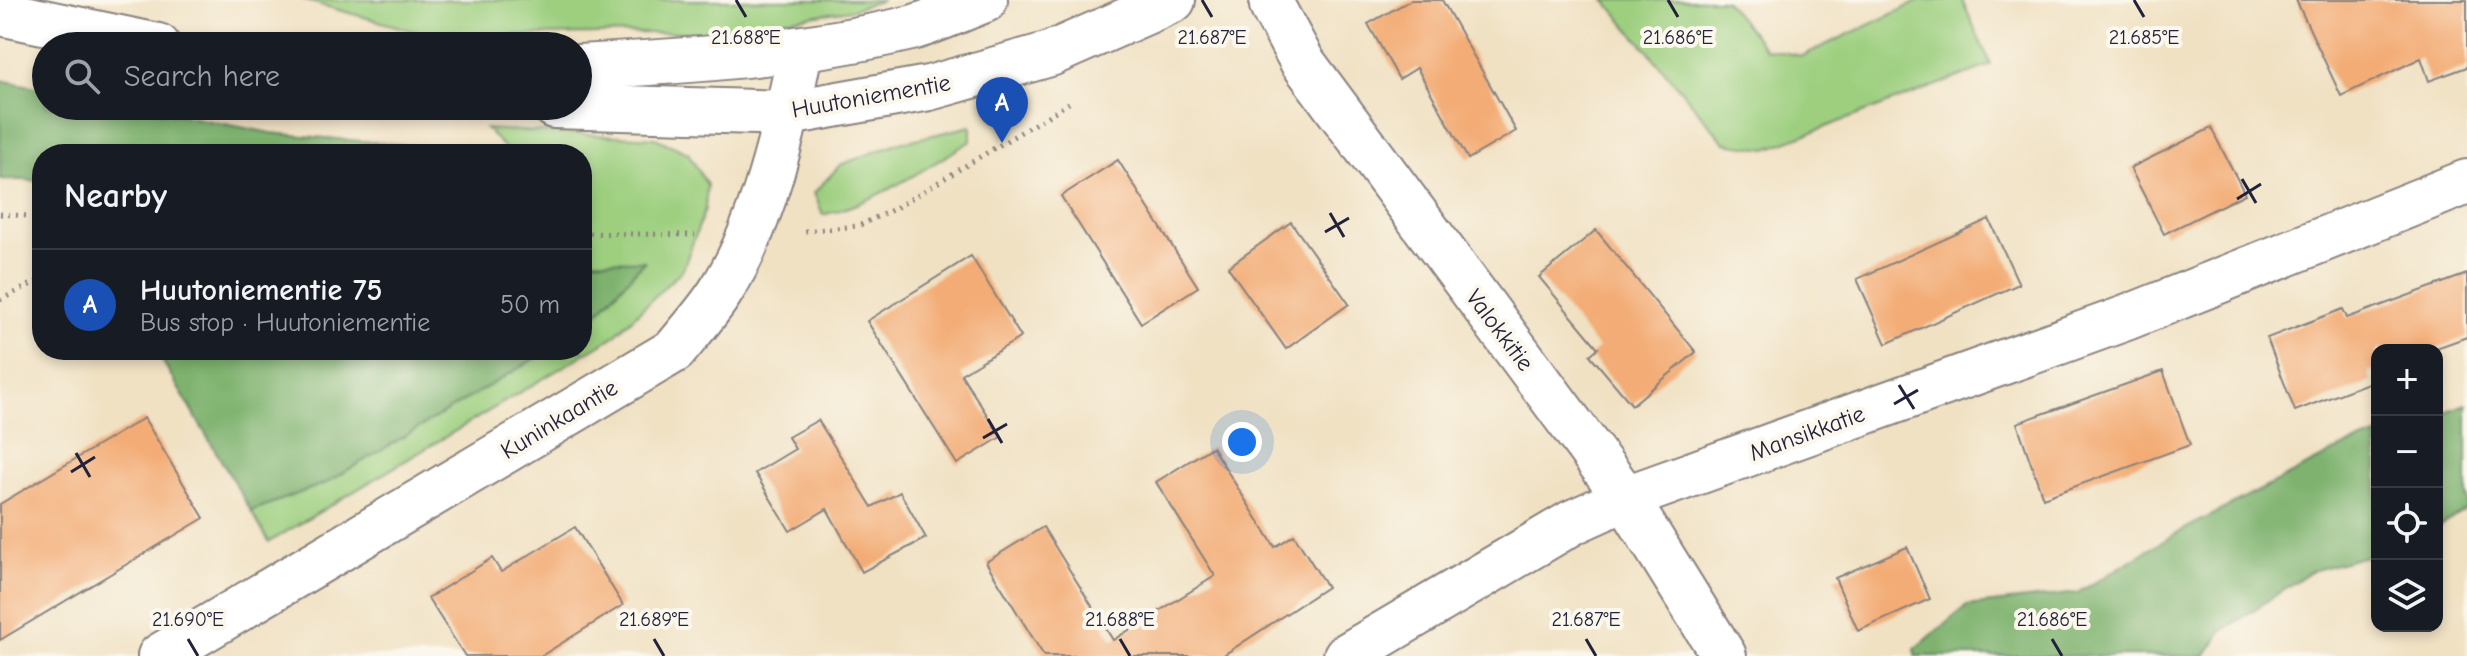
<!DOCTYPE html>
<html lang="en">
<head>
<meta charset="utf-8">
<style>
	:root { --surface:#171b24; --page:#20242c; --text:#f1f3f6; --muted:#9ea1a6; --line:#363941; --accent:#2563eb }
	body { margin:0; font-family:"Comic Neue",sans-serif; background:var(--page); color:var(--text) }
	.controls { position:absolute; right:24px; bottom:24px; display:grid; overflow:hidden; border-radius:16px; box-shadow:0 4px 12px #0003 }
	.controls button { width:72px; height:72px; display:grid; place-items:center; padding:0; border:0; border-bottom:2px solid var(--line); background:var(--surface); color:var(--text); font:40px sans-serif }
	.you { position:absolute; left:1242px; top:442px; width:28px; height:28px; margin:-20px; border:6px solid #fff; border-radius:50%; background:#1a73e8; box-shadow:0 0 0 12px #1a73e833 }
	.badge { display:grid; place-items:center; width:52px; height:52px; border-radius:50%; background:var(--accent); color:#fff; font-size:26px; font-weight:700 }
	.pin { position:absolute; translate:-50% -66px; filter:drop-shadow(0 2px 4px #0008) }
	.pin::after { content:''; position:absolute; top:42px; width:28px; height:24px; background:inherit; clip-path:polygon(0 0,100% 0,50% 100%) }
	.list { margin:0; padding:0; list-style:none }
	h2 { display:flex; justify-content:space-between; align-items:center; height:104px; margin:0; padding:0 32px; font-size:34px }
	h2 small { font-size:26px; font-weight:400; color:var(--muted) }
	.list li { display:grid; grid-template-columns:52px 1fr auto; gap:24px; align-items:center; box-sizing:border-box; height:112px; padding:0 32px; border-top:2px solid var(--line) }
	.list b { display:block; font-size:30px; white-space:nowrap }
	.list p { margin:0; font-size:26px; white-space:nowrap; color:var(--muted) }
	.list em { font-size:26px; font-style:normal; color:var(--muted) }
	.icon { flex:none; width:44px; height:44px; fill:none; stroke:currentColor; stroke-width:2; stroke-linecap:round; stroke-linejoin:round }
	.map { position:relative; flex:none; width:2467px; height:656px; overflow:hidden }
	.search { position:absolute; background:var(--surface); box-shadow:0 4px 12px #0003; left:32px; top:32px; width:560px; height:88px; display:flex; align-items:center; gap:20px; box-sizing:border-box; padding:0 28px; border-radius:44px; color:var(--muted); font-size:30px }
	.panel { position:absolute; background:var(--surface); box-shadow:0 4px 12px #0003; left:32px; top:144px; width:560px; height:216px; border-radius:32px }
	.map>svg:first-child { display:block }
	.green { fill:#9dcf7f; stroke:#60785d; stroke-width:2 }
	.forest { fill:#7eb26e; stroke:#506a54; stroke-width:2 }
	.building { fill:#f3ac75 }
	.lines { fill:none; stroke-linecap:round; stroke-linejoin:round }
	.minor-casing { stroke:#89827f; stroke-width:48 }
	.secondary-casing { stroke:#89827f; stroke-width:48 }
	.path { stroke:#89827f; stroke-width:5; stroke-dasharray:2 6; stroke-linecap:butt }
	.minor { stroke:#fff; stroke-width:44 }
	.secondary { stroke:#fff; stroke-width:44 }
	.ticks { fill:none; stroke:#22223b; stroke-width:3 }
	.labels { text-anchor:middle; stroke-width:8; stroke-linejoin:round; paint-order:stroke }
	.street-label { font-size:24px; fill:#22223b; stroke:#fbf7ec }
	.ticks-label { font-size:20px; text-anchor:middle; fill:#22223b; stroke:#fbf7ec; stroke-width:8; stroke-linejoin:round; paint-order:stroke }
</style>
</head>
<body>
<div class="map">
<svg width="2467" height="656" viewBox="0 0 2467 656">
	<rect width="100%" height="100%" fill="#fbf7ec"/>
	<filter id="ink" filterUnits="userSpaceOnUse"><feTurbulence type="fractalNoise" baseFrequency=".0125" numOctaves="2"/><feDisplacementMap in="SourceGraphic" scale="16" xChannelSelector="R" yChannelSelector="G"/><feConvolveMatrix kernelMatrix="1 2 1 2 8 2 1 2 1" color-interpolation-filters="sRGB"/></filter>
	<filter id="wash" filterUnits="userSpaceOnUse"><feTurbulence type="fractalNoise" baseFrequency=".006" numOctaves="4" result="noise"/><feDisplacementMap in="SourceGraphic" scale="32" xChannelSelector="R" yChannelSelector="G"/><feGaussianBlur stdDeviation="1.8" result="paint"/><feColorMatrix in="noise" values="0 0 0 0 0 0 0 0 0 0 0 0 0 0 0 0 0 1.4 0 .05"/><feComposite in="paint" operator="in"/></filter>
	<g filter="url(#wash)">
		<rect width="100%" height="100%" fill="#f0e1c3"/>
		<g class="green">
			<polygon points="303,0 883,0 850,10 707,32 435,37"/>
			<polygon points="1605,0 1725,0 1765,49 1802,56 1922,0 1962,0 1991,65 1767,149 1725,143"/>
			<path d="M971,126v15c-47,28 -93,60 -148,74l-9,-22 26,-28 55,-21z"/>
			<polygon points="486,129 655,138 688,153 707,185 705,209 683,269 613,337 269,542 251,511 326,483 549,350 582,350 582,330 644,262 582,260 582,154 511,154"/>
		</g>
		<g class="forest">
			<polygon points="0,80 46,89 46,106 134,106 271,133 507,154 42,154 42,181 0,179"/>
			<polygon points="582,260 644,261 582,330"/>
			<polygon points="156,350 549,350 326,483 251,511"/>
			<polygon points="2467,404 2467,509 2437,528 2437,415"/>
			<polygon points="2377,436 2377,553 2311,571 2221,632 2205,656 1915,656 1915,649 1967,606 2077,593 2175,534 2342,448"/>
		</g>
		<g id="blocks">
			<g class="building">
				<polygon points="1411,0 1442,0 1516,131 1468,159 1417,68 1399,79 1368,24"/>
				<polygon points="2296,0 2467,0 2467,67 2429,81 2421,58 2341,96"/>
				<polygon points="2211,128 2245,194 2164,234 2130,168"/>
				<polygon points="1118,160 1198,287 1141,323 1061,196"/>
				<polygon points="1989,219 2019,284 1886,344 1857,279"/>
				<polygon points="1291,222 1349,304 1286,349 1228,267"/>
				<polygon points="1596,230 1696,352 1632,405 1590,355 1598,348 1539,277"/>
				<polygon points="971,256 1021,337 961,374 1001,437 957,464 867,321"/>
				<polygon points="2467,274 2467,337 2431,350 2377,350 2377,370 2368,373 2371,382 2295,411 2267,338 2343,309 2347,318"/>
				<polygon points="2163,371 2190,445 2043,498 2017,423"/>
				<polygon points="144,418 204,518 0,640 0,504"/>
				<polygon points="818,420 872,507 900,492 926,538 862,572 827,509 790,531 755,473 795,449 788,437"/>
				<polygon points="1212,447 1275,547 1294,535 1327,587 1222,656 1044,656 986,562 1043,527 1113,640 1215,576 1156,482"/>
				<polygon points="575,527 623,605 541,656 465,656 428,598 492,558 501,572"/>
				<polygon points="1907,547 1930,599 1858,631 1835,578"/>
			</g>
		</g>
	</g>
	<g filter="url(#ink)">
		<use href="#blocks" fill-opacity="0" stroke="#89827f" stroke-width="2"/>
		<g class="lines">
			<g class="minor-casing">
				<g id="minor">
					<polyline points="1272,6 1302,61 1626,498 1724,656"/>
					<path d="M160,656l515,-306c15,-19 33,-38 46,-59 42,-65 65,-165 79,-241"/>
					<polyline points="1346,656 1573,522 1626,498 2126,318 2467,182"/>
				</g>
			</g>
			<g class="secondary-casing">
				<g id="secondary">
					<polyline points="0,13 158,46"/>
					<path d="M578,67c113,-6 223,-13 333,-39 25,-7 50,-19 74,-28"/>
					<polyline points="554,106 788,113 929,88 1050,54 1173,0"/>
				</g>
			</g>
			<g class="path">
				<polyline points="0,214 42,217"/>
				<polyline points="805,231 858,226 894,209 1069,103"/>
				<polyline points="582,233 695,235"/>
				<polyline points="0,300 42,279"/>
			</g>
			<use href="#minor" class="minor"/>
			<use href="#secondary" class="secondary"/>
		</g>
	</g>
	<path class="ticks" d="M736,0l10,17M1202,0l10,17M1668,0l10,17M2134,0l10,17M2242,179l14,24M2237,199l24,-15M1330,213l14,24M1325,232l24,-14M1899,385l15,24M1894,404l24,-14M988,419l14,24M983,438l24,-14M76,453l14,24M71,472l24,-15M188,639l10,17M654,639l10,17M1120,639l10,17M1586,639l10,17M2052,639l10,17"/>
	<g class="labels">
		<g class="street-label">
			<text transform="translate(871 96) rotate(-10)" y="8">Huutoniementie</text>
			<text transform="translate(1500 330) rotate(53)" y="8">Valokkitie</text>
			<text transform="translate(559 419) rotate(-31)" y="8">Kuninkaantie</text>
			<text transform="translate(1807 433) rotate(-20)" y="8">Mansikkatie</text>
		</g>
	</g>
	<g class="ticks-label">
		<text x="1212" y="44">21.687°E</text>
		<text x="2144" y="44">21.685°E</text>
		<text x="746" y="44">21.688°E</text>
		<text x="1678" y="44">21.686°E</text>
		<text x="188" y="626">21.690°E</text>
		<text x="654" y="626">21.689°E</text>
		<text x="1120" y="626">21.688°E</text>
		<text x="1586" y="626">21.687°E</text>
		<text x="2052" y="626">21.686°E</text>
	</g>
</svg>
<div class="controls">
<button>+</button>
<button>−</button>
<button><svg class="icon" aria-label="locate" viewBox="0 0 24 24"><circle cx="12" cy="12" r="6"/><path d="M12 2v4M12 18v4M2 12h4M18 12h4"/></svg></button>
<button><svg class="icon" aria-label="layers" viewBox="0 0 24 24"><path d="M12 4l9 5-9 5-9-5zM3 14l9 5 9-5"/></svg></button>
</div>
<div class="you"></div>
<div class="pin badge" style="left:1002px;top:143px;background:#1a4fb4">A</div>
<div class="search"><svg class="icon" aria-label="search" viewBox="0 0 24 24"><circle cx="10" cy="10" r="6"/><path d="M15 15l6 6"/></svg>Search here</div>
<section class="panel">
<h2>Nearby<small></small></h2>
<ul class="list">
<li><span class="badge" style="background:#1a4fb4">A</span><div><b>Huutoniementie 75</b><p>Bus stop · Huutoniementie</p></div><em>50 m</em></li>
</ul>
</section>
</div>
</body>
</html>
